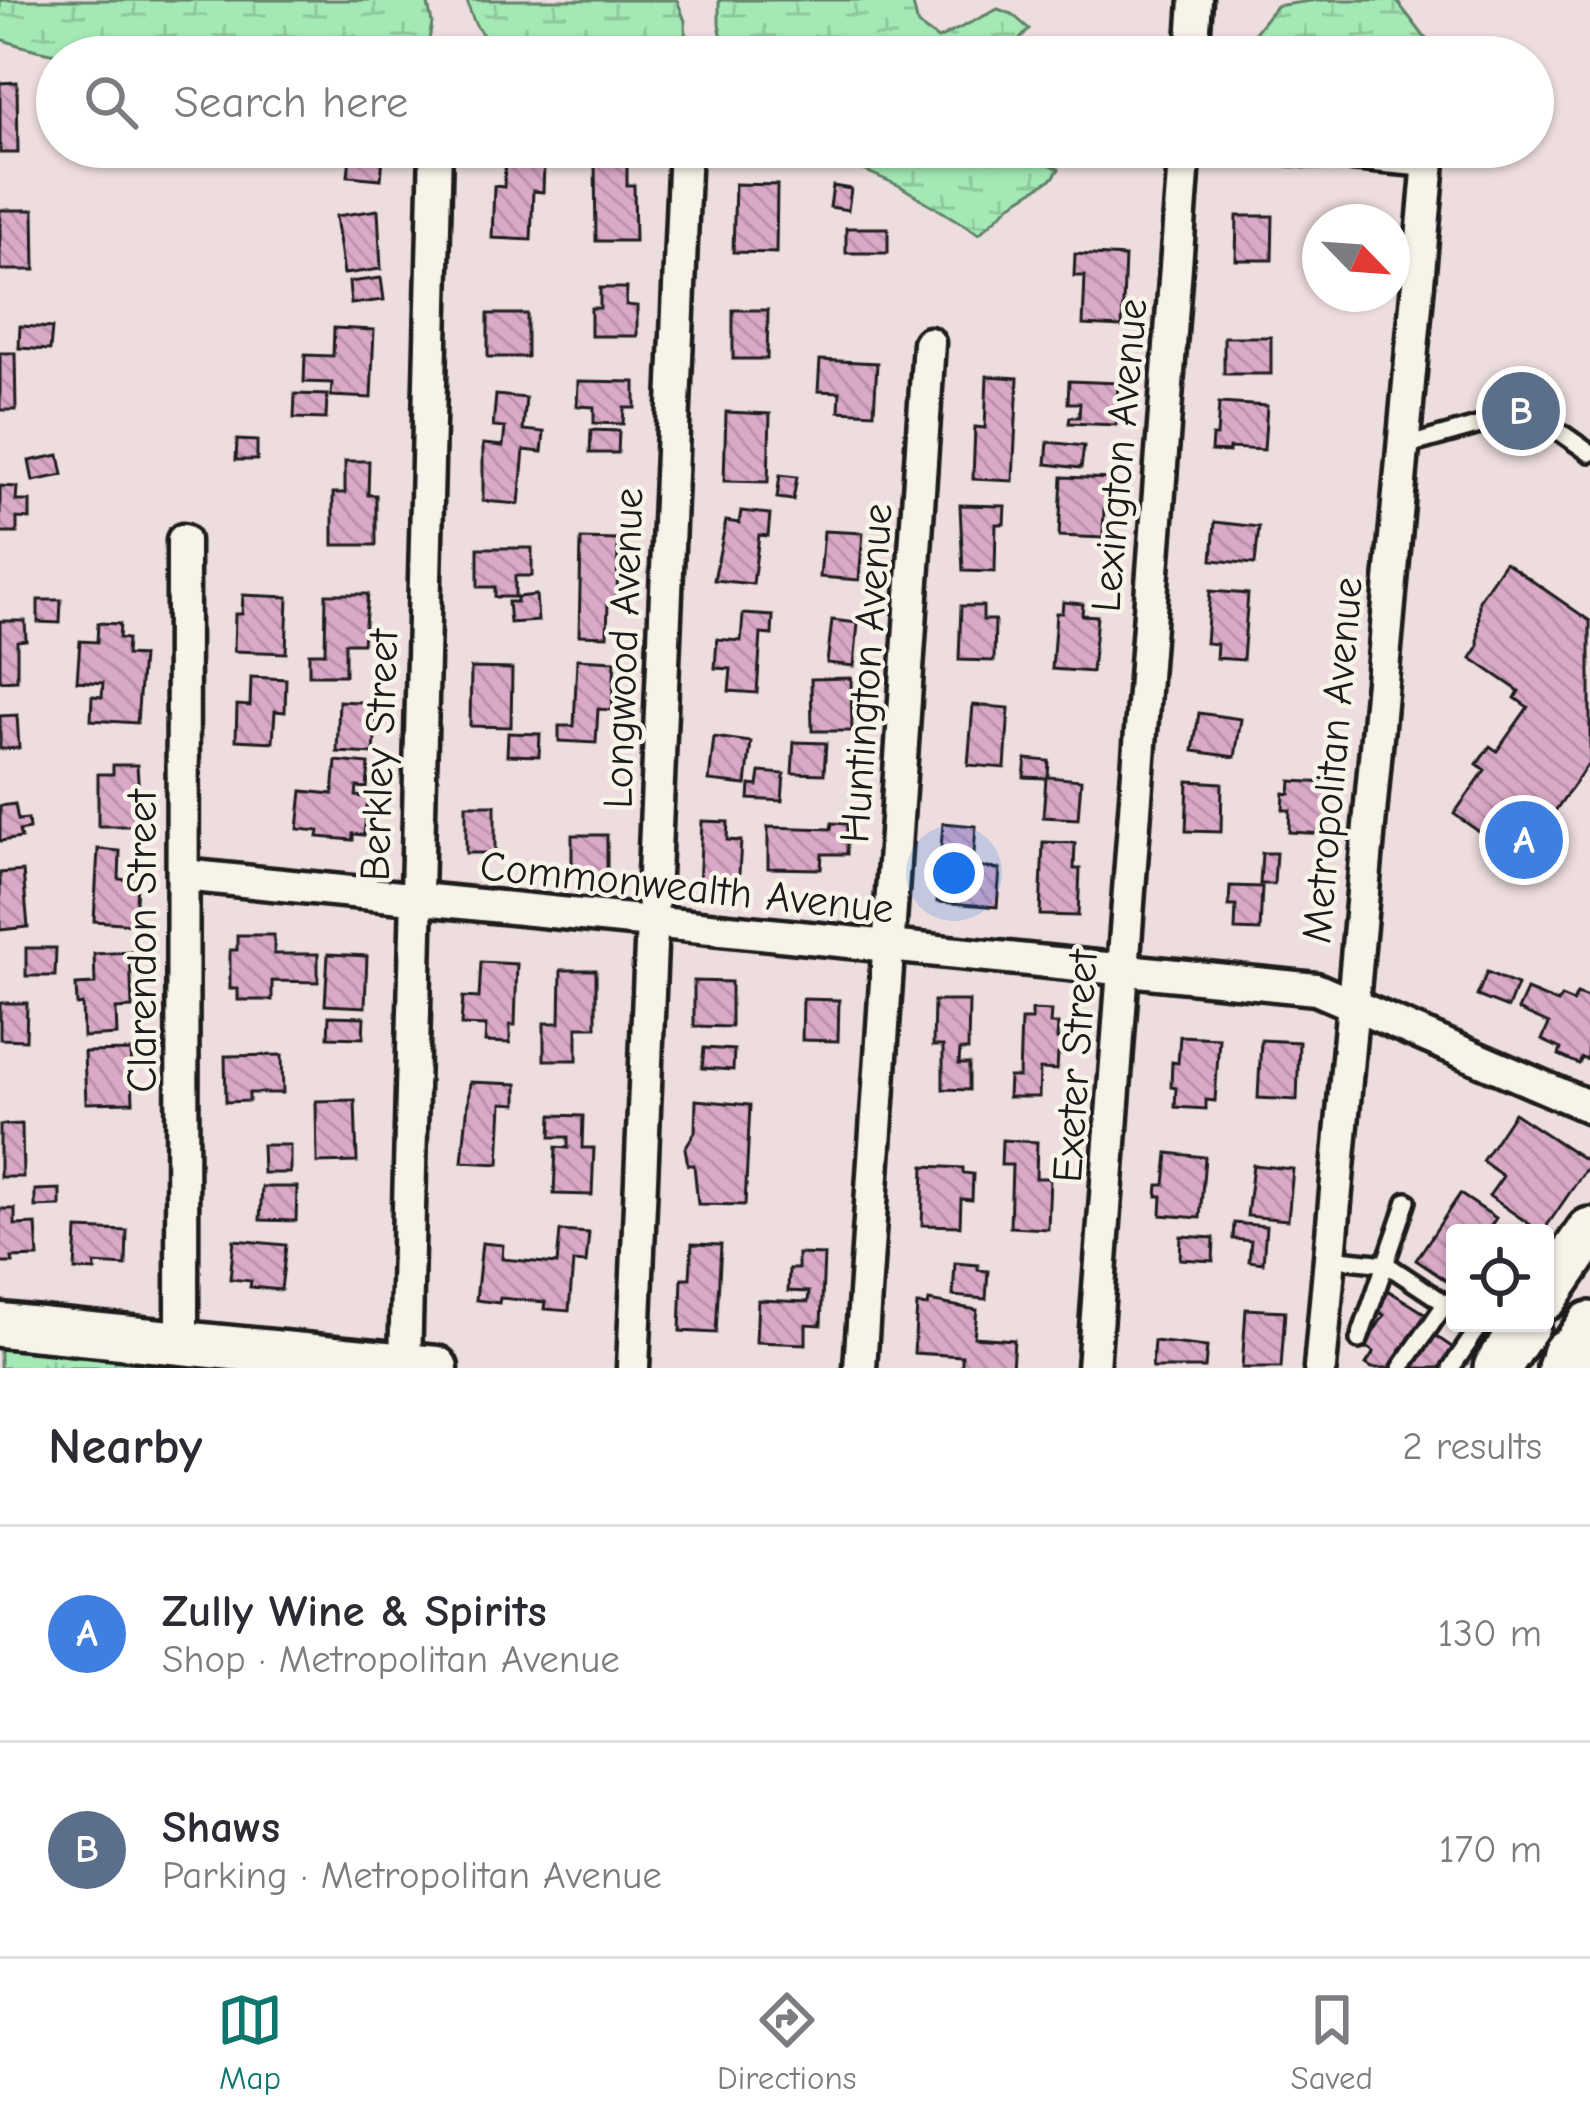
<!DOCTYPE html>
<html lang="en">
<head>
<meta charset="utf-8">
<style>
	:root { --surface:#fff; --page:#f2f2f3; --text:#2b2b33; --muted:#7c7c81; --line:#e1e1e2; --accent:#0f766e }
	body { margin:0; font-family:"Comic Neue",sans-serif; background:var(--page); color:var(--text) }
	.controls { position:absolute; right:36px; bottom:36px; display:grid; overflow:hidden; border-radius:12px; box-shadow:0 3px 9px #0004 }
	.controls button { width:108px; height:108px; display:grid; place-items:center; padding:0; border:0; border-bottom:3px solid var(--line); background:var(--surface); color:var(--text); font:60px sans-serif }
	.compass { position:absolute; left:1302px; top:204px; width:108px; height:108px; border-radius:50%; background:var(--surface); box-shadow:0 3px 9px #0004; rotate:115deg }
	.you { position:absolute; left:954px; top:873px; width:42px; height:42px; margin:-30px; border:9px solid #fff; border-radius:50%; background:#1a73e8; box-shadow:0 0 0 18px #1a73e833 }
	.badge { display:grid; place-items:center; width:78px; height:78px; border-radius:50%; background:var(--accent); color:#fff; font-size:39px; font-weight:700 }
	.pin { position:absolute; translate:-50% -50%; border:6px solid #fff; box-shadow:0 3px 12px #0006 }
	.list { margin:0; padding:0; list-style:none }
	h2 { display:flex; justify-content:space-between; align-items:center; height:156px; margin:0; padding:0 48px; font-size:51px }
	h2 small { font-size:39px; font-weight:400; color:var(--muted) }
	.list li { display:grid; grid-template-columns:78px 1fr auto; gap:36px; align-items:center; box-sizing:border-box; height:216px; padding:0 48px; border-top:3px solid var(--line) }
	.list b { display:block; font-size:45px; white-space:nowrap }
	.list p { margin:0; font-size:39px; white-space:nowrap; color:var(--muted) }
	.list em { font-size:39px; font-style:normal; color:var(--muted) }
	.icon { flex:none; width:66px; height:66px; fill:none; stroke:currentColor; stroke-width:2; stroke-linecap:round; stroke-linejoin:round }
	.map { position:relative; flex:none; width:1590px; height:1368px; overflow:hidden }
	.search { position:absolute; background:var(--surface); box-shadow:0 3px 9px #0004; left:36px; right:36px; top:36px; height:132px; display:flex; align-items:center; gap:30px; box-sizing:border-box; padding:0 42px; border-radius:66px; color:var(--muted); font-size:45px }
	.sheet { height:588px; background:var(--surface) }
	nav { display:flex; justify-content:space-around; align-items:center; box-sizing:border-box; height:168px; border-top:3px solid var(--line); background:var(--surface); font-size:33px; color:var(--muted) }
	nav a { display:grid; justify-items:center; gap:6px }
	nav .on { color:var(--accent) }
	.map>svg:first-child { display:block }
	.grass { fill:url(#grass-tufts); stroke:#608268; stroke-width:3 }
	.wetland { fill:url(#wetland-marsh); stroke:#608268; stroke-width:3 }
	.building { fill:url(#building-back-hatch); stroke:#1c1c1c; stroke-width:3 }
	.lines { fill:none; stroke-linecap:round; stroke-linejoin:round }
	.service-casing { stroke:#1c1c1c; stroke-width:24 }
	.minor-casing { stroke:#1c1c1c; stroke-width:39 }
	.secondary-casing { stroke:#1c1c1c; stroke-width:51 }
	.primary-casing { stroke:#1c1c1c; stroke-width:54 }
	.motorway-casing { stroke:#1c1c1c; stroke-width:63 }
	.service { stroke:#f7f3e8; stroke-width:15 }
	.minor { stroke:#f7f3e8; stroke-width:30 }
	.secondary { stroke:#f7f3e8; stroke-width:42 }
	.primary { stroke:#f7f3e8; stroke-width:45 }
	.motorway { stroke:#f7f3e8; stroke-width:54 }
	.labels { text-anchor:middle; stroke-width:9; stroke-linejoin:round; paint-order:stroke }
	.street-label { font-size:42px; fill:#1c1c1c; stroke:#f7f3e8 }
</style>
</head>
<body>
<div class="map">
<svg width="1590" height="1368" viewBox="0 0 1590 1368">
	<defs>
		<pattern id="grass-tufts" width="24" height="20" patternUnits="userSpaceOnUse" patternTransform="scale(3)"><rect width="24" height="20" fill="#a4e9b5"/><path d="M3 7l-1-3M5 7V3M7 7l1-3M15 17l-1-3M17 17v-4M19 17l1-3" fill="none" stroke="#8dc79b"/></pattern>
		<pattern id="wetland-marsh" width="20" height="14" patternUnits="userSpaceOnUse" patternTransform="scale(3)"><rect width="20" height="14" fill="#a4e9b5"/><path d="M1 5h8M5 5V1M11 12h8M15 12V8" fill="none" stroke="#8dc79b"/></pattern>
		<pattern id="building-back-hatch" width="6" height="6" patternUnits="userSpaceOnUse" patternTransform="scale(3)"><rect width="6" height="6" fill="#daa9c8"/><path d="M-1 5l2 2M0 0l6 6M5-1l2 2" fill="none" stroke="#ba91ab"/></pattern>
	</defs>
	<rect width="100%" height="100%" fill="#eeddde"/>
	<filter id="ink" filterUnits="userSpaceOnUse"><feTurbulence type="fractalNoise" baseFrequency=".00833" numOctaves="2"/><feDisplacementMap in="SourceGraphic" scale="24" xChannelSelector="R" yChannelSelector="G"/><feConvolveMatrix kernelMatrix="1 2 1 2 8 2 1 2 1" color-interpolation-filters="sRGB"/></filter>
	<g filter="url(#ink)">
		<polygon class="grass" points="0,1343 255,1368 0,1368"/>
		<g class="wetland">
			<path d="M0,0h427l5,23 -6,34h-350c-26,-3 -51,-9 -76,-18z"/>
			<path d="M467,0h210l8,21 1,36h-151c-40,-8 -59,-16 -68,-57z"/>
			<polygon points="719,0 912,0 918,25 938,39 998,9 1012,14 1029,29 1005,57 726,57 719,24"/>
			<polygon points="1317,0 1396,0 1430,44 1414,57 1242,57 1245,45 1276,6"/>
			<polygon points="811,147 934,147 944,154 1049,164 1059,169 1053,178 1013,203 979,234 900,186"/>
		</g>
		<g class="building">
			<polygon points="17,82 18,153 0,153 0,83"/>
			<polygon points="351,147 384,147 381,179 348,176"/>
			<polygon points="505,162 544,164 543,192 533,191 531,240 492,238 494,186 504,187"/>
			<polygon points="595,162 627,162 627,185 634,185 635,241 596,241"/>
			<polygon points="735,184 777,185 776,253 733,252"/>
			<polygon points="833,186 851,189 848,210 830,207"/>
			<polygon points="0,210 34,210 35,270 0,270"/>
			<polygon points="378,210 381,269 344,274 336,216"/>
			<polygon points="1237,216 1273,216 1272,260 1236,260"/>
			<rect x="846" y="228" width="42" height="25"/>
			<polygon points="1075,254 1125,257 1122,327 1083,325 1085,276 1074,276"/>
			<polygon points="381,278 384,300 351,304 349,282"/>
			<polygon points="600,288 627,288 626,305 637,306 637,336 591,336 591,308 600,308"/>
			<polygon points="733,310 768,310 767,359 733,359"/>
			<rect x="488" y="314" width="39" height="43"/>
			<polygon points="20,326 52,328 50,350 19,348"/>
			<polygon points="334,328 374,330 371,398 331,396 332,383 304,382 305,355 333,356"/>
			<rect x="1224" y="337" width="47" height="37"/>
			<polygon points="0,353 15,353 16,410 0,410"/>
			<polygon points="820,360 877,363 874,413 839,411 840,392 818,391"/>
			<polygon points="987,376 1018,378 1013,481 973,479 975,427 985,428"/>
			<polygon points="578,381 635,382 635,408 624,408 623,424 594,423 594,407 577,406"/>
			<polygon points="1069,381 1118,383 1117,399 1122,400 1122,408 1117,407 1116,425 1069,423 1070,417 1079,417 1080,403 1068,403"/>
			<polygon points="295,394 327,395 326,419 294,418"/>
			<polygon points="496,395 526,398 523,430 544,432 542,452 524,450 519,504 483,501 483,444 503,446 505,428 493,427"/>
			<polygon points="1219,403 1267,406 1264,450 1229,448 1229,452 1211,451 1212,436 1217,436"/>
			<polygon points="726,412 770,414 768,482 724,481"/>
			<polygon points="591,430 619,431 618,453 590,453"/>
			<polygon points="237,440 257,441 257,460 236,460"/>
			<polygon points="1048,442 1084,446 1081,468 1046,464"/>
			<polygon points="59,455 63,475 33,481 29,461"/>
			<polygon points="345,461 369,461 368,495 376,495 376,545 333,545 333,493 345,493"/>
			<polygon points="780,475 797,477 793,500 777,498"/>
			<polygon points="1062,477 1113,479 1111,508 1104,508 1103,538 1059,536"/>
			<polygon points="0,486 17,487 16,501 30,501 30,519 17,518 17,533 0,533"/>
			<polygon points="960,505 1005,506 1004,524 996,524 995,572 963,571"/>
			<polygon points="741,511 770,514 768,536 759,535 753,584 714,580 726,521 739,523"/>
			<polygon points="1215,522 1259,527 1255,564 1212,560"/>
			<polygon points="824,531 863,533 859,580 820,577"/>
			<polygon points="581,539 618,540 617,604 608,604 607,636 579,635"/>
			<polygon points="478,548 532,548 532,576 515,576 515,597 495,597 495,587 478,587"/>
			<polygon points="1505,562 1590,621 1590,761 1520,861 1454,814 1485,770 1477,764 1490,746 1497,751 1528,707 1515,698 1519,691 1471,658 1478,647 1479,600"/>
			<polygon points="1210,591 1248,594 1243,660 1216,658 1217,644 1206,643"/>
			<polygon points="326,594 368,594 363,643 345,643 345,675 309,675 309,653 325,653"/>
			<polygon points="243,595 288,597 286,653 234,651 235,614 242,614"/>
			<polygon points="536,595 538,621 510,623 508,602 517,602 517,597"/>
			<polygon points="38,600 61,600 60,623 38,622"/>
			<polygon points="1063,602 1083,604 1082,615 1097,616 1092,672 1052,669 1056,613 1062,613"/>
			<polygon points="961,606 983,606 983,620 995,620 994,661 959,660"/>
			<polygon points="743,614 773,616 772,635 761,634 757,693 729,691 731,669 715,668 717,639 741,641"/>
			<polygon points="832,620 858,623 854,666 827,663"/>
			<polygon points="0,621 25,621 26,640 17,641 17,680 0,681"/>
			<polygon points="98,623 120,624 119,638 127,639 126,655 142,656 137,723 91,720 92,696 102,697 103,683 77,681 80,641 97,642"/>
			<polygon points="577,659 615,661 612,710 598,709 596,743 559,741 559,726 574,726"/>
			<polygon points="471,668 512,669 511,727 470,726"/>
			<polygon points="251,677 286,679 285,712 275,711 273,742 236,740 237,705 250,706"/>
			<polygon points="851,678 852,731 812,731 811,679"/>
			<polygon points="339,701 377,703 374,754 337,752"/>
			<polygon points="973,705 1009,708 1005,768 968,765"/>
			<polygon points="1199,713 1241,719 1235,757 1193,751"/>
			<polygon points="17,715 19,748 0,749 0,716"/>
			<polygon points="508,733 540,734 539,756 507,755"/>
			<polygon points="714,737 751,742 746,785 709,781"/>
			<polygon points="794,742 826,743 824,774 792,773"/>
			<polygon points="1026,759 1049,761 1048,777 1081,780 1078,819 1043,817 1046,778 1024,777"/>
			<polygon points="336,761 369,764 367,788 357,787 356,796 368,798 364,835 353,834 353,840 318,837 319,831 298,829 302,791 333,794"/>
			<polygon points="113,765 137,765 141,826 98,826 98,774 113,774"/>
			<polygon points="760,772 784,774 782,801 749,799 750,785 758,786"/>
			<polygon points="1188,781 1222,783 1221,832 1186,831"/>
			<polygon points="1291,781 1329,783 1327,834 1289,832 1290,810 1283,810 1284,793 1290,794"/>
			<polygon points="15,804 18,820 28,819 29,829 19,831 21,838 0,841 0,806"/>
			<rect x="466" y="805" width="29" height="48"/>
			<polygon points="702,821 728,822 727,840 741,841 738,890 699,887"/>
			<polygon points="832,823 847,824 847,854 822,854 821,869 768,868 768,827 831,829"/>
			<polygon points="943,823 976,826 973,867 1000,869 997,907 937,902"/>
			<polygon points="572,835 607,835 607,875 572,874"/>
			<polygon points="1043,842 1075,843 1074,869 1080,869 1078,916 1040,915"/>
			<polygon points="98,849 120,851 119,879 137,881 135,924 94,921"/>
			<polygon points="1262,853 1276,853 1274,884 1260,884"/>
			<polygon points="23,871 28,927 0,930 0,873"/>
			<polygon points="1230,886 1262,887 1260,931 1235,930 1236,906 1229,906"/>
			<polygon points="237,935 274,935 274,954 318,954 318,982 272,981 272,1000 238,1000 238,989 230,989 230,950 237,950"/>
			<polygon points="26,948 56,948 55,976 26,976"/>
			<polygon points="130,952 132,1008 116,1009 117,1035 83,1037 82,1004 77,1005 76,985 95,984 94,954"/>
			<polygon points="328,954 367,956 365,1007 325,1005"/>
			<polygon points="481,962 517,964 515,1025 510,1025 510,1043 485,1042 486,1026 461,1025 463,997 479,998"/>
			<polygon points="561,970 596,970 596,1027 577,1027 577,1060 544,1060 544,1023 560,1023"/>
			<polygon points="1487,972 1517,985 1508,1008 1477,996"/>
			<polygon points="694,981 731,982 731,1027 694,1026"/>
			<polygon points="1527,990 1558,1003 1561,997 1573,1002 1577,994 1590,999 1588,1060 1582,1058 1579,1064 1559,1055 1561,1049 1542,1040 1549,1024 1518,1010"/>
			<polygon points="803,999 839,1000 838,1041 802,1040"/>
			<polygon points="934,1001 969,1001 968,1050 960,1050 959,1064 969,1064 969,1090 943,1089 943,1046 933,1046"/>
			<polygon points="0,1003 27,1003 26,1040 0,1039"/>
			<polygon points="1032,1010 1051,1011 1050,1024 1058,1024 1057,1039 1065,1039 1065,1055 1058,1054 1057,1070 1040,1069 1039,1097 1008,1097 1009,1077 1019,1077 1021,1020 1032,1020"/>
			<polygon points="329,1016 364,1017 363,1038 328,1037"/>
			<polygon points="1180,1036 1219,1038 1215,1101 1206,1100 1206,1109 1175,1107 1176,1088 1171,1087 1172,1062 1178,1063"/>
			<polygon points="1261,1040 1299,1042 1297,1100 1258,1098"/>
			<polygon points="704,1048 734,1050 733,1070 702,1068"/>
			<polygon points="131,1051 133,1102 86,1103 84,1052"/>
			<polygon points="282,1055 283,1093 249,1093 249,1101 226,1102 225,1056"/>
			<polygon points="470,1082 517,1084 517,1104 502,1103 499,1164 462,1162"/>
			<polygon points="355,1100 357,1162 317,1163 316,1101"/>
			<polygon points="696,1100 750,1105 745,1205 698,1204 694,1165 688,1165 685,1148 695,1132"/>
			<polygon points="1514,1113 1590,1163 1542,1233 1489,1196 1503,1176 1482,1161"/>
			<polygon points="552,1115 583,1116 582,1148 594,1148 592,1195 554,1194 556,1147 568,1148 568,1137 551,1137"/>
			<polygon points="22,1124 23,1177 0,1177 0,1125"/>
			<polygon points="1002,1140 1037,1142 1036,1178 1050,1178 1048,1229 1010,1227 1012,1165 1001,1165"/>
			<polygon points="262,1145 290,1145 290,1173 263,1173"/>
			<polygon points="1168,1153 1205,1157 1200,1218 1161,1215 1162,1196 1157,1196 1158,1185 1165,1185"/>
			<polygon points="1253,1165 1293,1169 1288,1220 1247,1216"/>
			<polygon points="924,1166 963,1168 963,1173 973,1174 972,1200 961,1199 960,1226 922,1225"/>
			<polygon points="262,1187 297,1187 296,1221 260,1220"/>
			<polygon points="60,1189 60,1206 35,1207 35,1190"/>
			<polygon points="1460,1194 1496,1218 1486,1233 1455,1233 1455,1279 1451,1284 1416,1260"/>
			<polygon points="0,1209 15,1209 15,1225 36,1224 38,1257 12,1258 13,1263 0,1263"/>
			<polygon points="1234,1223 1266,1226 1263,1263 1249,1261 1251,1241 1233,1239"/>
			<polygon points="77,1229 127,1231 126,1266 95,1264 95,1271 75,1270"/>
			<polygon points="560,1231 589,1233 586,1263 573,1262 569,1311 544,1309 545,1302 500,1298 499,1303 476,1300 482,1243 503,1245 502,1259 557,1264"/>
			<polygon points="1181,1236 1214,1238 1213,1261 1180,1259"/>
			<polygon points="234,1240 286,1245 281,1290 250,1287 251,1281 230,1279"/>
			<polygon points="692,1244 721,1245 716,1333 680,1331 682,1278 690,1278"/>
			<polygon points="798,1254 824,1255 821,1325 806,1324 806,1344 756,1342 758,1300 808,1302 809,1292 788,1291 789,1269 798,1269"/>
			<polygon points="955,1263 978,1265 978,1270 988,1271 986,1299 953,1296"/>
			<polygon points="1389,1291 1426,1314 1392,1368 1372,1368 1366,1364 1374,1352 1365,1346 1384,1315 1377,1310"/>
			<polygon points="929,1301 977,1310 974,1337 1014,1340 1012,1368 962,1368 962,1356 914,1353 917,1305 928,1306"/>
			<polygon points="1246,1309 1285,1311 1281,1368 1242,1368"/>
			<polygon points="1430,1332 1456,1350 1445,1368 1407,1368"/>
			<polygon points="1154,1341 1207,1347 1205,1368 1152,1368"/>
		</g>
		<g class="lines">
			<g class="service-casing">
				<g id="service">
					<polyline points="1402,447 1530,411 1590,453"/>
					<polyline points="1330,1258 1386,1264 1455,1310"/>
					<polyline points="1359,1340 1407,1201"/>
					<polyline points="1401,1368 1446,1303"/>
					<polyline points="1451,1368 1480,1326"/>
				</g>
			</g>
			<g class="minor-casing">
				<g id="minor">
					<polyline points="1192,57 1196,0"/>
					<polyline points="1277,147 1429,161 1320,1368"/>
					<polyline points="183,875 1316,989 1590,1107"/>
					<polyline points="182,1343 183,540"/>
					<polyline points="405,1365 436,147"/>
					<polyline points="633,1368 685,147"/>
					<polyline points="860,1368 929,343"/>
					<polyline points="1093,1368 1185,147"/>
				</g>
			</g>
			<g class="secondary-casing">
				<polyline id="secondary" points="0,1325 436,1368"/>
			</g>
			<g class="primary-casing">
				<g id="primary">
					<polyline points="1545,1297 1590,1231"/>
					<polyline points="1497,1368 1527,1323"/>
					<polyline points="1561,1368 1590,1325"/>
				</g>
			</g>
			<g class="motorway-casing">
				<polyline id="motorway" points="1567,1368 1569,1356"/>
			</g>
			<use href="#service" class="service"/>
			<use href="#minor" class="minor"/>
			<use href="#secondary" class="secondary"/>
			<use href="#primary" class="primary"/>
			<use href="#motorway" class="motorway"/>
		</g>
	</g>
	<g class="labels">
		<g class="street-label">
			<text transform="translate(1118 455) rotate(-85)" y="15">Lexington Avenue</text>
			<text transform="translate(622 648) rotate(-88)" y="15">Longwood Avenue</text>
			<text transform="translate(865 673) rotate(-86)" y="15">Huntington Avenue</text>
			<text transform="translate(378 755) rotate(-88)" y="15">Berkley Street</text>
			<text transform="translate(1331 760) rotate(-85)" y="15">Metropolitan Avenue</text>
			<text transform="translate(687 886) rotate(6)" y="15">Commonwealth Avenue</text>
			<text transform="translate(141 941) rotate(-90)" y="15">Clarendon Street</text>
			<text transform="translate(1074 1066) rotate(-86)" y="15">Exeter Street</text>
		</g>
	</g>
</svg>
<div class="controls">
<button><svg class="icon" aria-label="locate" viewBox="0 0 24 24"><circle cx="12" cy="12" r="6"/><path d="M12 2v4M12 18v4M2 12h4M18 12h4"/></svg></button>
</div>
<svg class="compass" viewBox="-18 -18 36 36"><path d="M0-13l5 13h-10z" fill="#e53935"/><path d="M0 13l5-13h-10z" fill="#7c7c81"/></svg>
<div class="you"></div>
<div class="pin badge" style="left:1524px;top:840px;background:#3f7fe0">A</div>
<div class="pin badge" style="left:1521px;top:411px;background:#5c6f8a">B</div>
<div class="search"><svg class="icon" aria-label="search" viewBox="0 0 24 24"><circle cx="10" cy="10" r="6"/><path d="M15 15l6 6"/></svg>Search here</div>
</div>
<section class="sheet">
<h2>Nearby<small>2 results</small></h2>
<ul class="list">
<li><span class="badge" style="background:#3f7fe0">A</span><div><b>Zully Wine &amp; Spirits</b><p>Shop · Metropolitan Avenue</p></div><em>130 m</em></li>
<li><span class="badge" style="background:#5c6f8a">B</span><div><b>Shaws</b><p>Parking · Metropolitan Avenue</p></div><em>170 m</em></li>
</ul>
</section>
<nav>
<a class="on"><svg class="icon" aria-label="map" viewBox="0 0 24 24"><path d="M3 6l6-2 6 2 6-2v14l-6 2-6-2-6 2zM9 4v14M15 6v14"/></svg>Map</a>
<a><svg class="icon" aria-label="directions" viewBox="0 0 24 24"><path d="M12 3l9 9-9 9-9-9zM9 14v-3h6M13 9l2 2-2 2"/></svg>Directions</a>
<a><svg class="icon" aria-label="saved" viewBox="0 0 24 24"><path d="M7 4h10v16l-5-4-5 4z"/></svg>Saved</a>
</nav>
</body>
</html>
